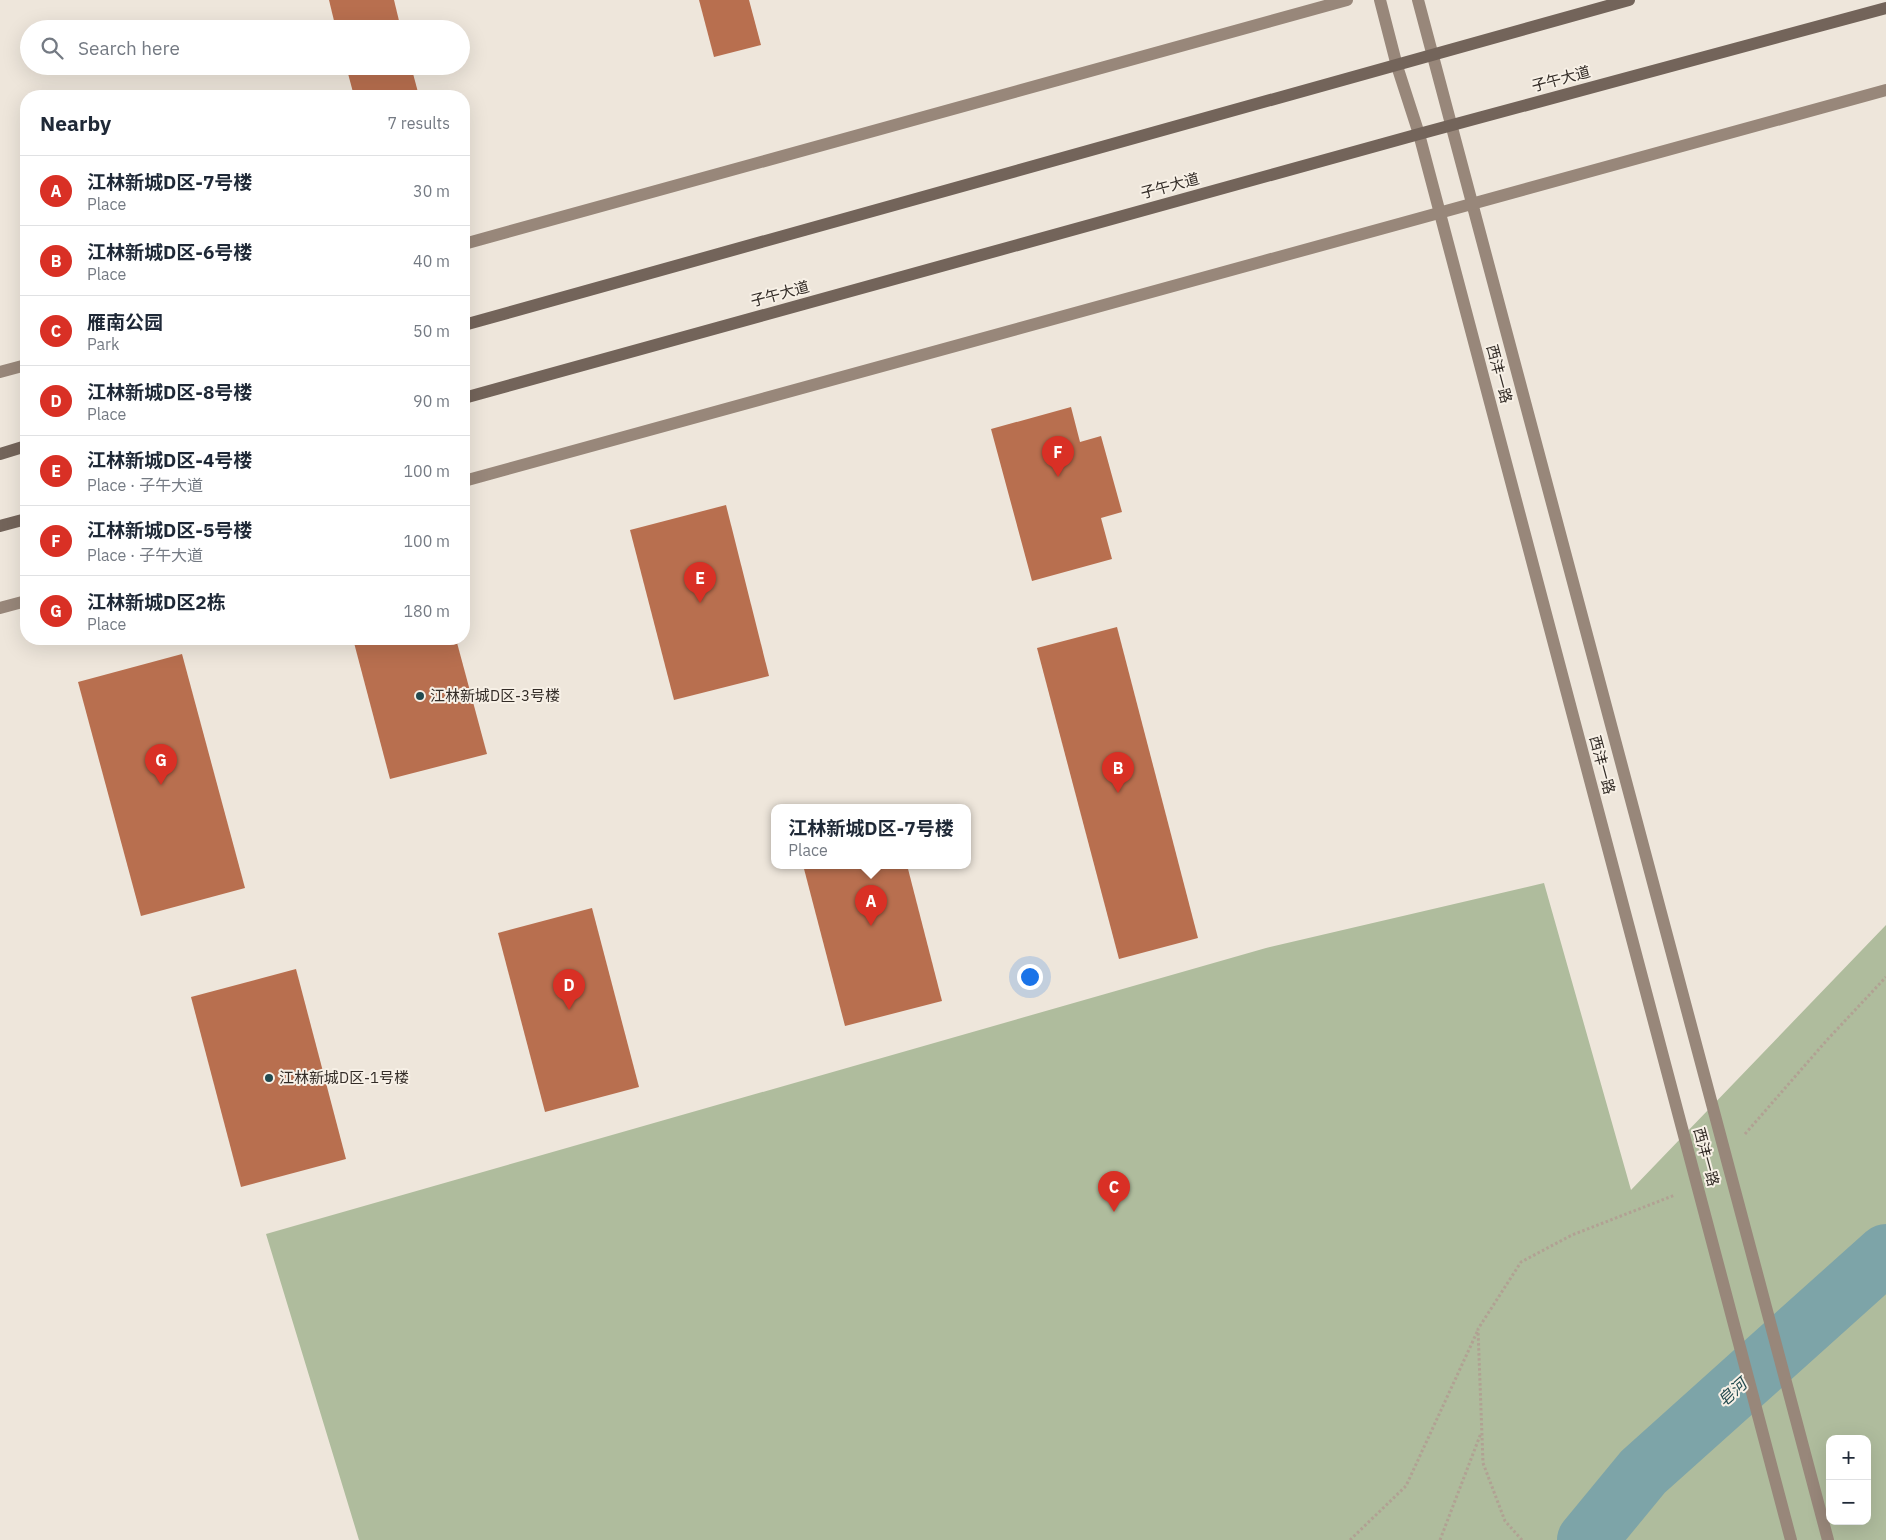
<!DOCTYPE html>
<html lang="en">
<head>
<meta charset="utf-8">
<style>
	:root { --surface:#fff; --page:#f6f6f7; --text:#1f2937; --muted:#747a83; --line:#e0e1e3; --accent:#d93025 }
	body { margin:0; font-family:"IBM Plex Sans","Noto Sans SC",sans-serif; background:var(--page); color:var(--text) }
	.controls { position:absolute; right:15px; bottom:15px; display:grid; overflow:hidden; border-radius:10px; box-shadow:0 5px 20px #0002 }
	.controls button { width:45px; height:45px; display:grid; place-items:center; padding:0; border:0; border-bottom:1px solid var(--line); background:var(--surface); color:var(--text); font:25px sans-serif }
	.you { position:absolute; left:1029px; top:976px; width:18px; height:18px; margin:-12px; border:4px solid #fff; border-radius:50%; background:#1a73e8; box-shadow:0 0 0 8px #1a73e833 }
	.badge { display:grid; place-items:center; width:32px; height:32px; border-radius:50%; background:var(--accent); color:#fff; font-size:16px; font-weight:700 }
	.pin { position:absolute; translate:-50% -41px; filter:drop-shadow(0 1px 2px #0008) }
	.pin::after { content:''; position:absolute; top:26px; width:18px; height:15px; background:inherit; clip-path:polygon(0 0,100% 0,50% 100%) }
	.popup { position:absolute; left:771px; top:804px; width:200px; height:65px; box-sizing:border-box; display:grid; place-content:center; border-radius:10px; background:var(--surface); filter:drop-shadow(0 1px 4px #0005); font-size:16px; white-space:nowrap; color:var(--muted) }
	.popup b { font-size:19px; color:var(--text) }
	.popup::after { content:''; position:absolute; left:50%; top:100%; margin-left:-10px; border:10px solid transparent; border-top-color:var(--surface) }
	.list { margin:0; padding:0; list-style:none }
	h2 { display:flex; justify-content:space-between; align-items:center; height:65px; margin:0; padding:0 20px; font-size:21px }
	h2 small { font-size:16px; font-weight:400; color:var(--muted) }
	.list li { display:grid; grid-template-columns:32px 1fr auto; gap:15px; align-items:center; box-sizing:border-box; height:70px; padding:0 20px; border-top:1px solid var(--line) }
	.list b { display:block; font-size:19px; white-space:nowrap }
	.list p { margin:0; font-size:16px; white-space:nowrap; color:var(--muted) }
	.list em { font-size:16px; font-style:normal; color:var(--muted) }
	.icon { flex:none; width:28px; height:28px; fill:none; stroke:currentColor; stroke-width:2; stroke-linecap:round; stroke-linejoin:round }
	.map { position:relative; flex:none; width:1886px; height:1540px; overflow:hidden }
	.search { position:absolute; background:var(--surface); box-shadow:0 5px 20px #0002; left:20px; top:20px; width:450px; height:55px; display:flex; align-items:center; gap:12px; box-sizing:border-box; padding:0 18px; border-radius:28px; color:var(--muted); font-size:19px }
	.panel { position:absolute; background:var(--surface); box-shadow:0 5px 20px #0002; left:20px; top:90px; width:450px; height:555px; border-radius:20px }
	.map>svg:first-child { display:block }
	.green { fill:#afbc9d; fill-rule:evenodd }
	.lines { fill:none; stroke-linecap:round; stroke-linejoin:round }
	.river { stroke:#7da4a8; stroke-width:60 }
	.building { fill:#b86f4f }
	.path { stroke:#b1a193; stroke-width:3; stroke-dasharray:2.5 2.5; stroke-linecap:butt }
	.secondary { stroke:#98877a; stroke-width:12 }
	.primary { stroke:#73645a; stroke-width:12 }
	.poi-dot { fill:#224a4f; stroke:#f7f0e6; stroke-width:2 }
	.labels { text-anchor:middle; stroke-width:4; stroke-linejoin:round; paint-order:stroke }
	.street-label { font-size:15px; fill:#332c27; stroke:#f7f0e6 }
	.poi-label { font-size:15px; fill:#332c27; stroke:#f7f0e6; text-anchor:start }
	.water-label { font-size:16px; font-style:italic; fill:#224a4f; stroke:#f7f0e6 }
</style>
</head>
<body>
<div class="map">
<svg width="1886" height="1540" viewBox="0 0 1886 1540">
	<rect width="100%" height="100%" fill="#eee6db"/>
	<path class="green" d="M1544,883l87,307 255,-265v615h-1527l-93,-306 1000,-286zM1830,1439h37v82h-37z"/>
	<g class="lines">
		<polyline class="river" points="1587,1540 1643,1472 1886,1254"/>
	</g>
	<g class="building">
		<polygon points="329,0 394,0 401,29 336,29"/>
		<polygon points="699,0 749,0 761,45 714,57"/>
		<polygon points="346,66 411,66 419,96 354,96"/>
		<polygon points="1071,407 1080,442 1101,436 1122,512 1101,518 1112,559 1032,581 991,429"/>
		<polygon points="726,505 769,676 674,700 630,530"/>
		<polygon points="1117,627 1198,938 1119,959 1037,648"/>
		<polygon points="353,639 456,639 487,754 390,779"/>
		<polygon points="182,654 245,888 141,916 78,682"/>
		<polygon points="803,865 907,865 942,1001 845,1026"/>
		<polygon points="592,908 639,1087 545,1112 498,933"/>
		<polygon points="296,969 346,1159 241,1187 191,997"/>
	</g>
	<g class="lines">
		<g class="path">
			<polyline points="1745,1134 1827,1040 1886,977"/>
			<polyline points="1350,1540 1406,1486 1478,1330"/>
			<polyline points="1440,1540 1481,1433"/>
			<polyline points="1522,1540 1505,1521 1483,1463 1478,1329 1521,1262 1572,1235 1675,1195"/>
		</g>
		<g class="secondary">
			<polyline points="1380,0 1397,66 1419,134 1791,1540"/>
			<polyline points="1418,0 1828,1540"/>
			<polyline points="464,244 1347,0"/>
			<polyline points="0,372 26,365"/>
			<polyline points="464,481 1886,90"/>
			<polyline points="0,608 26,601"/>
		</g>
		<g class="primary">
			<polyline points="464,325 1629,0"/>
			<polyline points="464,398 1419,134 1886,8"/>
			<polyline points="0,454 26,446"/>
			<polyline points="0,526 26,519"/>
		</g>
	</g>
	<g class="poi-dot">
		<circle cx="420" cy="696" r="5"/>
		<circle cx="269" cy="1078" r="5"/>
	</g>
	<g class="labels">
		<g class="street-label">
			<text transform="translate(1561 79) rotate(-15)" y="5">子午大道</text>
			<text transform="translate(1170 186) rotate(-15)" y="5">子午大道</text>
			<text transform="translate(780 294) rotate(-15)" y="5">子午大道</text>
			<text transform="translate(1499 374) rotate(75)" y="5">西沣一路</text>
			<text transform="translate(1602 765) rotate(75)" y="5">西沣一路</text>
			<text transform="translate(1706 1157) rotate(75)" y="5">西沣一路</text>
		</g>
		<g class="poi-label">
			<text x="430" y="701">江林新城D区-3号楼</text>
			<text x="279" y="1083">江林新城D区-1号楼</text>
		</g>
		<g class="water-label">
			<text transform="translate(1732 1392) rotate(-42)" y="6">皂河</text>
		</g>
	</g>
</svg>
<div class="controls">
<button>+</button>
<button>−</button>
</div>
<div class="you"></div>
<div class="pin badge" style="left:871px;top:926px">A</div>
<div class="popup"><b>江林新城D区-7号楼</b>Place</div>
<div class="pin badge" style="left:1118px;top:793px">B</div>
<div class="pin badge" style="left:1114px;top:1212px">C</div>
<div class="pin badge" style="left:569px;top:1010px">D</div>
<div class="pin badge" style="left:700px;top:603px">E</div>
<div class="pin badge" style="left:1058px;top:477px">F</div>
<div class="pin badge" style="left:161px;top:785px">G</div>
<div class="search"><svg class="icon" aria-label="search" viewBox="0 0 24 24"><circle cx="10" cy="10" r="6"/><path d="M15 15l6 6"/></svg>Search here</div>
<section class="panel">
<h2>Nearby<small>7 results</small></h2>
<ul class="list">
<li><span class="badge">A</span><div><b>江林新城D区-7号楼</b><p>Place</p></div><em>30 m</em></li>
<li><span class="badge">B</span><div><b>江林新城D区-6号楼</b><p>Place</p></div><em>40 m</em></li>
<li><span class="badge">C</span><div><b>雁南公园</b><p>Park</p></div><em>50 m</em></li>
<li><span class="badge">D</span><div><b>江林新城D区-8号楼</b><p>Place</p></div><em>90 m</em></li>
<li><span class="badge">E</span><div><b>江林新城D区-4号楼</b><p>Place · 子午大道</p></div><em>100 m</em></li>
<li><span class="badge">F</span><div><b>江林新城D区-5号楼</b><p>Place · 子午大道</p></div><em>100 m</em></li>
<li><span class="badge">G</span><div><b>江林新城D区2栋</b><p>Place</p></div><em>180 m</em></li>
</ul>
</section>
</div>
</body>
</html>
